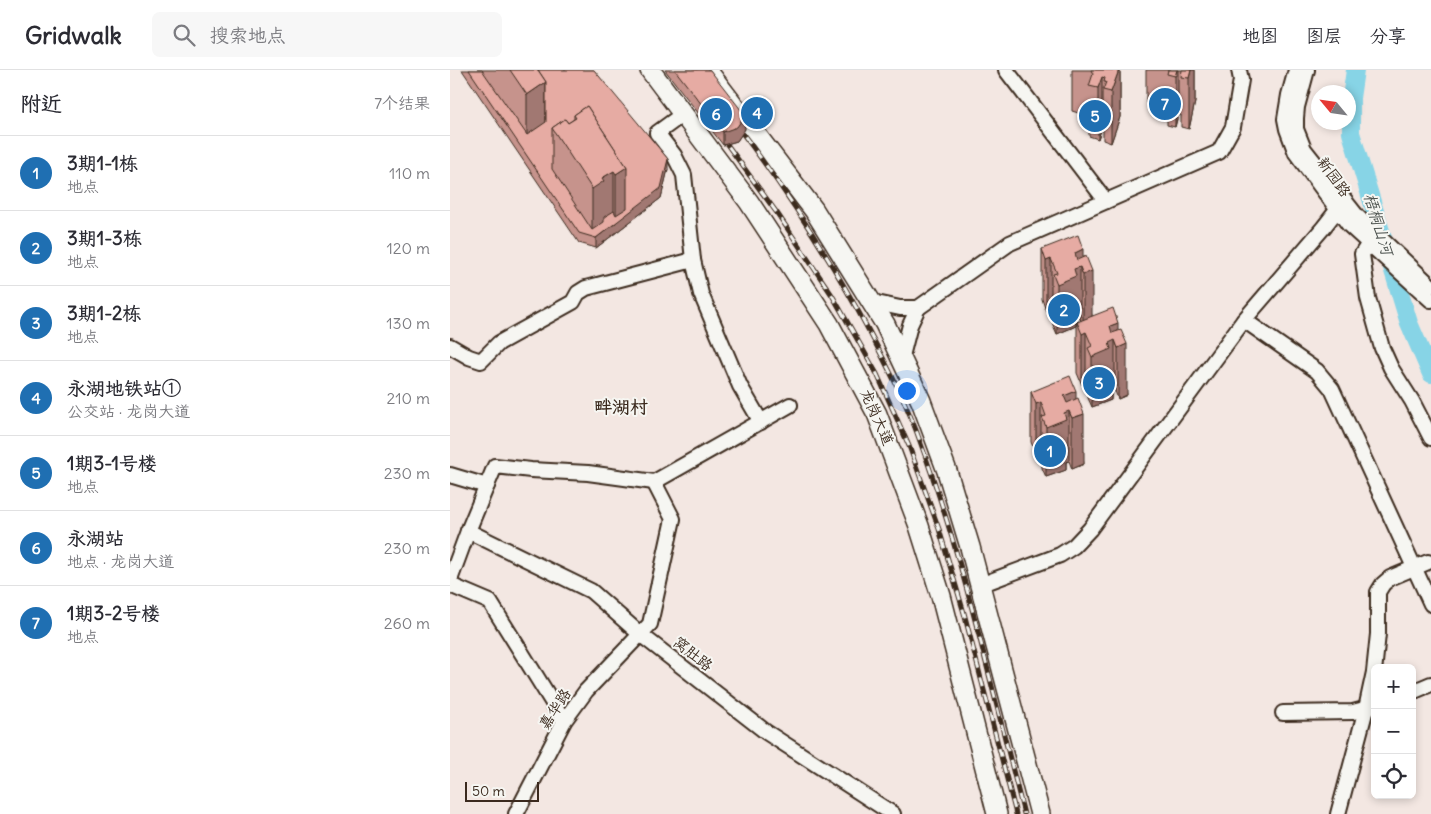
<!DOCTYPE html>
<html lang="zh">
<head>
<meta charset="utf-8">
<style>
	:root { --surface:#fff; --page:#f7f7f7; --text:#2b2b33; --muted:#7c7c81; --line:#e1e1e2; --accent:#1f6fb2 }
	body { margin:0; font-family:Delius,"LXGW WenKai TC",sans-serif; background:var(--page); color:var(--text) }
	.controls { position:absolute; right:15px; bottom:15px; display:grid; overflow:hidden; border-radius:8px; box-shadow:0 2px 8px #0003 }
	.controls button { width:45px; height:45px; display:grid; place-items:center; padding:0; border:0; border-bottom:1px solid var(--line); background:var(--surface); color:var(--text); font:25px sans-serif }
	.compass { position:absolute; left:861px; top:15px; width:45px; height:45px; border-radius:50%; background:var(--surface); box-shadow:0 2px 8px #0003; rotate:299deg }
	.scale { position:absolute; left:15px; bottom:12px; width:74px; box-sizing:border-box; padding-left:5px; border:2px solid #3b2a1e; border-top:0; font-size:14px; line-height:18px; white-space:nowrap; color:#3b2a1e; -webkit-text-stroke:4px #f6f6f2; paint-order:stroke }
	.you { position:absolute; left:456px; top:320px; width:18px; height:18px; margin:-12px; border:4px solid #fff; border-radius:50%; background:#1a73e8; box-shadow:0 0 0 8px #1a73e833 }
	.badge { display:grid; place-items:center; width:32px; height:32px; border-radius:50%; background:var(--accent); color:#fff; font-size:16px; font-weight:700 }
	.pin { position:absolute; translate:-50% -50%; border:2px solid #fff; box-shadow:0 1px 5px #0006 }
	.list { margin:0; padding:0; list-style:none }
	h2 { display:flex; justify-content:space-between; align-items:center; height:65px; margin:0; padding:0 20px; font-size:21px }
	h2 small { font-size:16px; font-weight:400; color:var(--muted) }
	.list li { display:grid; grid-template-columns:32px 1fr auto; gap:15px; align-items:center; box-sizing:border-box; height:75px; padding:0 20px; border-top:1px solid var(--line) }
	.list b { display:block; font-size:19px; white-space:nowrap }
	.list p { margin:0; font-size:16px; white-space:nowrap; color:var(--muted) }
	.list em { font-size:16px; font-style:normal; color:var(--muted) }
	.icon { flex:none; width:28px; height:28px; fill:none; stroke:currentColor; stroke-width:2; stroke-linecap:round; stroke-linejoin:round }
	.map { position:relative; flex:none; width:981px; height:744px; overflow:hidden }
	header { display:flex; align-items:center; gap:30px; box-sizing:border-box; height:70px; padding:0 25px; background:var(--surface); border-bottom:1px solid var(--line) }
	header strong { font-size:24px }
	nav { display:flex; gap:28px; margin-inline-start:auto; font-size:18px }
	.search { width:350px; height:45px; background:var(--page); display:flex; align-items:center; gap:12px; box-sizing:border-box; padding:0 18px; border-radius:8px; color:var(--muted); font-size:19px }
	main { display:flex }
	aside { flex:1; background:var(--surface) }
	.map>svg:first-child { display:block }
	.lines { fill:none; stroke-linecap:round; stroke-linejoin:round }
	.river { stroke:#87d4e6; stroke-width:18 }
	.minor-casing { stroke:#3b2a1e; stroke-width:18 }
	.highway-casing { stroke:#3b2a1e; stroke-width:22 }
	.minor { stroke:#f6f6f2; stroke-width:14 }
	.highway { stroke:#f6f6f2; stroke-width:19 }
	.rail-casing { stroke:#3b2a1e; stroke-width:5 }
	.rail { stroke:#f6f6f2; stroke-width:3; stroke-dasharray:9; stroke-linecap:butt }
	.wall { fill:#c6938c; stroke:#3b2a1e }
	.shaded-wall { fill:#a17872; stroke:#3b2a1e }
	.building { fill:#e6aba3; stroke:#3b2a1e; fill-rule:evenodd }
	.labels { text-anchor:middle; stroke-width:4; stroke-linejoin:round; paint-order:stroke }
	.street-label { font-size:15px; fill:#3b2a1e; stroke:#f6f6f2 }
	.water-label { font-size:16px; font-style:italic; fill:#4e5450; stroke:#f6f6f2 }
	.quarter-label { font-size:18px; font-weight:bold; fill:#3b2a1e; stroke:#f6f6f2 }
</style>
</head>
<body>
<header>
<strong>Gridwalk</strong>
<div class="search"><svg class="icon" aria-label="search" viewBox="0 0 24 24"><circle cx="10" cy="10" r="6"/><path d="M15 15l6 6"/></svg>搜索地点</div>
<nav><a>地图</a><a>图层</a><a>分享</a></nav>
</header>
<main>
<aside>
<h2>附近<small>7个结果</small></h2>
<ul class="list">
<li><span class="badge">1</span><div><b>3期1-1栋</b><p>地点</p></div><em>110 m</em></li>
<li><span class="badge">2</span><div><b>3期1-3栋</b><p>地点</p></div><em>120 m</em></li>
<li><span class="badge">3</span><div><b>3期1-2栋</b><p>地点</p></div><em>130 m</em></li>
<li><span class="badge">4</span><div><b>永湖地铁站①</b><p>公交站 · 龙岗大道</p></div><em>210 m</em></li>
<li><span class="badge">5</span><div><b>1期3-1号楼</b><p>地点</p></div><em>230 m</em></li>
<li><span class="badge">6</span><div><b>永湖站</b><p>地点 · 龙岗大道</p></div><em>230 m</em></li>
<li><span class="badge">7</span><div><b>1期3-2号楼</b><p>地点</p></div><em>260 m</em></li>
</ul>
</aside>
<div class="map">
<svg width="981" height="744" viewBox="0 0 981 744">
	<rect width="100%" height="100%" fill="#f3e7e2"/>
	<filter id="ink" filterUnits="userSpaceOnUse"><feTurbulence type="fractalNoise" baseFrequency=".02" numOctaves="2"/><feDisplacementMap in="SourceGraphic" scale="10" xChannelSelector="R" yChannelSelector="G"/><feConvolveMatrix kernelMatrix="1 2 1 2 8 2 1 2 1" color-interpolation-filters="sRGB"/></filter>
	<g filter="url(#ink)">
		<g class="lines">
			<polyline class="river" points="905,0 901,28 901,63 959,253 981,304"/>
			<g class="minor-casing">
				<g id="minor">
					<polyline points="556,0 656,131"/>
					<polyline points="846,0 839,25 835,49 837,59 846,83 899,155 981,230"/>
					<polyline points="857,0 847,37 846,48 846,59 854,79 907,146 981,216"/>
					<polyline points="233,44 207,63 224,85 234,105 243,190 251,224 290,316 311,352"/>
					<polyline points="919,173 912,184 918,228 932,278 941,298 962,331 981,368"/>
					<polyline points="422,232 450,238 468,238 460,255 451,290"/>
					<polyline points="468,238 560,173 769,82 783,57 791,10 789,0"/>
					<polyline points="794,250 867,301 882,319 981,534"/>
					<polyline points="0,276 19,287 31,291 49,273 123,232 128,223 136,218 243,190"/>
					<polyline points="0,405 37,416"/>
					<polyline points="18,461 141,521 190,564 316,662 443,744"/>
					<polyline points="0,510 18,461 45,396 81,400 138,403 204,412 340,335"/>
					<polyline points="0,515 40,532 114,651"/>
					<polyline points="530,515 610,485 624,476 640,459 794,250 873,158 895,130"/>
					<polyline points="962,622 981,614"/>
					<polyline points="833,643 903,642 922,637"/>
					<polyline points="66,744 114,651 136,621 200,554 223,449 204,412"/>
					<polyline points="888,744 916,639 924,602 928,564 928,522 933,514 940,508 978,492"/>
				</g>
			</g>
			<g class="highway-casing">
				<g id="highway">
					<polyline points="200,0 299,132 379,254 427,344 469,456 491,526 547,744"/>
					<polyline points="257,0 364,140 435,254 471,331 497,401 520,477 590,744"/>
				</g>
			</g>
			<use href="#minor" class="minor"/>
			<use href="#highway" class="highway"/>
			<g class="rail-casing">
				<g id="rail">
					<path d="M284,52c51,67 97,137 136,211 19,36 38,73 51,111 44,120 71,246 103,370"/>
					<polyline points="268,62 327,143 382,225 427,304 459,376 489,459 514,543 566,744"/>
				</g>
			</g>
			<use href="#rail" class="rail"/>
		</g>
		<g class="wall">
			<polygon points="12,0 144,0 218,99 211,128 146,178 129,173"/>
			<polygon points="215,0 260,0 295,59 287,71 273,75"/>
			<polygon points="622,0 670,0 670,47 661,73 653,70 653,58 652,57 648,69 639,66 639,49 638,46 622,41"/>
			<polygon points="696,0 745,0 745,32 739,59 731,57 731,45 728,45 725,57 717,55 717,40 712,35 696,33"/>
			<polygon points="592,179 633,187 642,246 668,260 677,325 668,329 665,321 661,322 661,330 642,337 638,328 638,317 636,313 632,315 627,303 627,252 631,251 630,248 626,249 626,256 607,264 603,255 603,244 601,239 596,241 592,229"/>
			<polygon points="581,322 626,329 634,394 622,399 619,391 616,392 616,400 596,407 592,398 592,386 591,382 586,384 581,372"/>
		</g>
		<g class="shaded-wall">
			<polygon points="669,0 670,0 670,47 661,73 661,22"/>
			<polygon points="727,0 728,0 728,45 725,57 725,6"/>
			<polygon points="741,0 745,0 745,32 739,59 739,8"/>
			<polygon points="652,7 652,57 648,69 648,18"/>
			<polygon points="96,12 96,62 77,75 77,25"/>
			<polygon points="295,45 295,59 287,71 273,75 273,62"/>
			<polygon points="218,89 218,99 211,128 146,178 146,168 166,153 166,104 177,97"/>
			<polygon points="164,101 164,151 142,167 142,119 152,108"/>
			<polygon points="633,179 633,204 642,201 642,252 633,255 633,205 630,197 630,248 626,249 626,256 607,264 607,214 625,183"/>
			<polygon points="601,189 601,239 596,241 596,191"/>
			<polygon points="668,253 668,278 677,274 677,325 668,329 668,278 665,270 665,321 661,322 661,330 642,337 642,287 660,256"/>
			<polygon points="636,262 636,313 632,315 632,264"/>
			<polygon points="626,321 626,347 634,344 634,394 622,399 622,348 619,341 619,391 616,392 616,400 596,407 596,357 614,326"/>
			<polygon points="591,332 591,382 586,384 586,334"/>
		</g>
		<g class="building">
			<path d="M19,0h13l45,65 19,-13v-40l-8,-12h56l74,89 -7,29 -65,50 -17,-5zM137,36l40,61v41l-11,7 -2,-4 -10,6v5l-12,8 -40,-61v-41l13,-9 3,4 6,-4v-4z"/>
			<polygon points="60,0 88,0 96,12 77,25"/>
			<polygon points="225,0 260,0 295,45 287,57 273,62"/>
			<polygon points="641,0 669,0 661,22 653,20 656,12 654,12 655,8 652,7 648,18 639,16 643,4"/>
			<polygon points="718,0 727,0 725,6 717,4"/>
			<polygon points="732,0 741,0 739,8 731,7"/>
			<polygon points="137,36 177,97 166,104 164,101 152,108 154,111 142,119 102,58 115,49 118,53 126,48 124,45"/>
			<polygon points="628,165 633,179 625,183 627,190 636,186 642,201 633,205 630,197 624,199 626,206 607,214 603,204 607,203 601,189 596,191 592,179"/>
			<polygon points="663,238 668,253 660,256 662,263 671,260 677,274 668,278 665,270 659,273 661,279 642,287 638,278 642,276 636,262 632,264 627,252"/>
			<polygon points="620,306 626,321 614,326 617,333 628,328 634,344 622,348 619,341 614,343 616,349 596,357 592,347 596,346 591,332 586,334 581,322"/>
		</g>
	</g>
	<g class="labels">
		<g class="street-label">
			<text transform="translate(884 107) rotate(54)" y="5">新园路</text>
			<text transform="translate(427 347) rotate(66)" y="5">龙岗大道</text>
			<text transform="translate(243 584) rotate(38)" y="5">窝肚路</text>
			<text transform="translate(105 639) rotate(-57)" y="5">嘉华路</text>
		</g>
		<g class="water-label">
			<text transform="translate(929 154) rotate(73)" y="6">梧桐山河</text>
		</g>
		<g class="quarter-label">
			<text x="171" y="343">畔湖村</text>
		</g>
	</g>
</svg>
<div class="controls">
<button>+</button>
<button>−</button>
<button><svg class="icon" aria-label="locate" viewBox="0 0 24 24"><circle cx="12" cy="12" r="6"/><path d="M12 2v4M12 18v4M2 12h4M18 12h4"/></svg></button>
</div>
<svg class="compass" viewBox="-18 -18 36 36"><path d="M0-13l5 13h-10z" fill="#e53935"/><path d="M0 13l5-13h-10z" fill="#7c7c81"/></svg>
<div class="scale">50 m</div>
<div class="you"></div>
<div class="pin badge" style="left:600px;top:381px">1</div>
<div class="pin badge" style="left:614px;top:240px">2</div>
<div class="pin badge" style="left:649px;top:313px">3</div>
<div class="pin badge" style="left:307px;top:43px">4</div>
<div class="pin badge" style="left:645px;top:46px">5</div>
<div class="pin badge" style="left:266px;top:44px">6</div>
<div class="pin badge" style="left:715px;top:34px">7</div>
</div>
</main>
</body>
</html>
